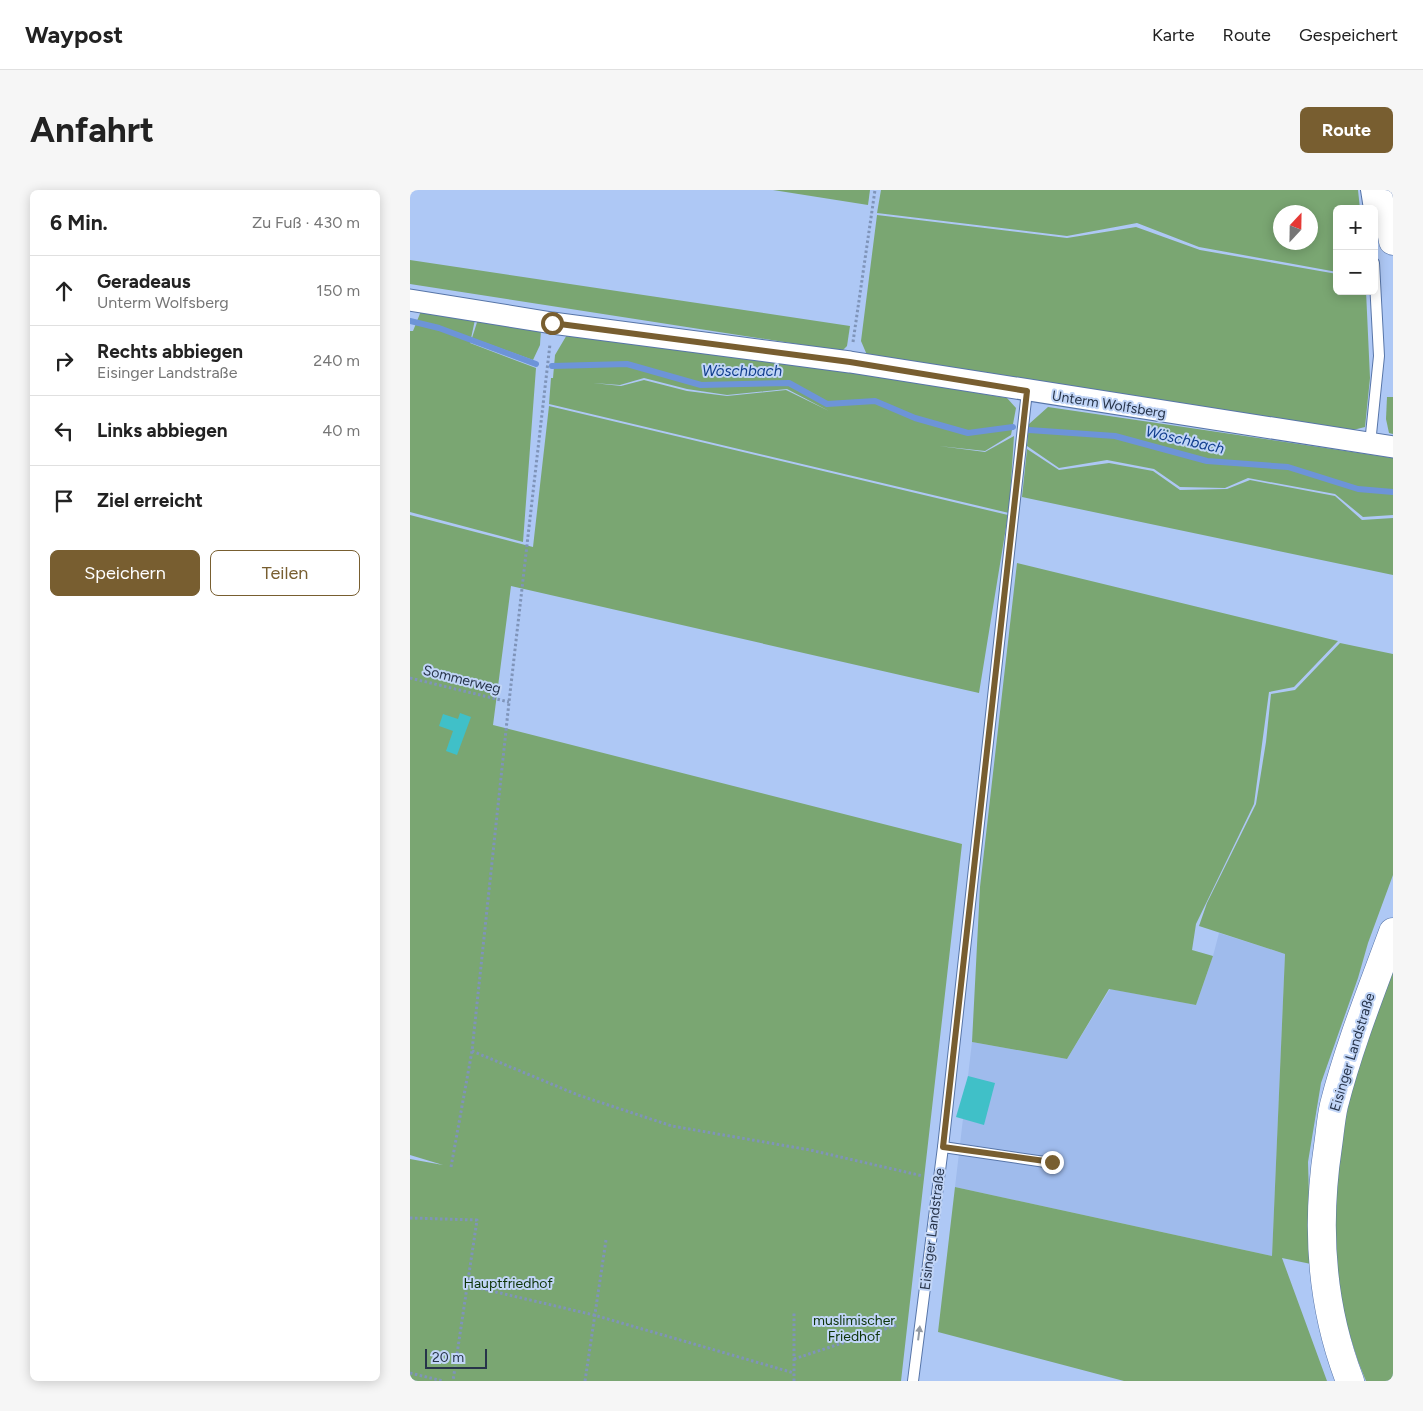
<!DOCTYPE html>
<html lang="de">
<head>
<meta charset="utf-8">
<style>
	:root { --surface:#fff; --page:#f6f6f6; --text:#222; --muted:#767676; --line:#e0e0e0; --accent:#785e30 }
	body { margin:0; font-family:Figtree,sans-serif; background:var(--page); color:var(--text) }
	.controls { position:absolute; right:15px; top:15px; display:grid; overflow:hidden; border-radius:8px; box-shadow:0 2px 12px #0003 }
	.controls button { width:45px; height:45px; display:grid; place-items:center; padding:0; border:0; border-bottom:1px solid var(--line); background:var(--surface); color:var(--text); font:25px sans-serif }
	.compass { position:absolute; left:863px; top:15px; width:45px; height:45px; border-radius:50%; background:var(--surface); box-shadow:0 2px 12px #0003; rotate:22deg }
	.scale { position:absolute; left:15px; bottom:12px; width:62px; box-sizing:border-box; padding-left:5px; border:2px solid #27344a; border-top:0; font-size:14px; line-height:18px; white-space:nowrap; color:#27344a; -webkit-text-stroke:4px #c1d5f7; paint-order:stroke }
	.stop { position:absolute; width:15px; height:15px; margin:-11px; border:4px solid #785e30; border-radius:50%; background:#fff }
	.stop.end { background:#785e30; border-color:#fff; box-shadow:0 1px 5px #0008 }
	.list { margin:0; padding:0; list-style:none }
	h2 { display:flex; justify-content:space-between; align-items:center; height:65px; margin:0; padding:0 20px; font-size:21px }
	h2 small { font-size:16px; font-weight:400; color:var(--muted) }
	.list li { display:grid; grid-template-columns:32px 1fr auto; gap:15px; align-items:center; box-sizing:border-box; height:70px; padding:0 20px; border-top:1px solid var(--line) }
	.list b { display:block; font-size:19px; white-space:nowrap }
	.list p { margin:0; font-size:16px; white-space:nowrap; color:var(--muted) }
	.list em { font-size:16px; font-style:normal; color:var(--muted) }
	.actions { display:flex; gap:10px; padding:15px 20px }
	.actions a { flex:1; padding:11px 0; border:1px solid var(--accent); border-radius:8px; text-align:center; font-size:18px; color:var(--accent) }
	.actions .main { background:var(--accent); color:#fff }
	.icon { flex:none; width:28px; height:28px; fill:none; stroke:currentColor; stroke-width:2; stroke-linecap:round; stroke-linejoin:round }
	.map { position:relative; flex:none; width:983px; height:1191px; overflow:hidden; border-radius:8px }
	header { display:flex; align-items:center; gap:30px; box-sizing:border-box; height:70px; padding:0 25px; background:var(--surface); border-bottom:1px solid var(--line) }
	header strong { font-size:24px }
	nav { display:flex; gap:28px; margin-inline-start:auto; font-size:18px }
	.intro { display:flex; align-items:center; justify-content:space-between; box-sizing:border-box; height:120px; padding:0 30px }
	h1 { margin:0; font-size:35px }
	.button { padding:12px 22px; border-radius:8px; background:var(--accent); color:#fff; font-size:18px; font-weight:700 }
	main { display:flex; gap:30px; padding:0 30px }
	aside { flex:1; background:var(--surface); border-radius:8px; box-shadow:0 2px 12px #0003 }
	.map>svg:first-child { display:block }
	.built { fill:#9fbbec }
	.green { fill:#7aa672; fill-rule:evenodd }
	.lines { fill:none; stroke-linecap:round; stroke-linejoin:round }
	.stream { stroke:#6d94d8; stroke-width:6 }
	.building { fill:#40c0c8 }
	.service-casing { stroke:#5775a8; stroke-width:12 }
	.minor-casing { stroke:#5775a8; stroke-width:23 }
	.secondary-casing { stroke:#5775a8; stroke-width:29 }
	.path { stroke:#7f94b9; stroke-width:3; stroke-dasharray:2.5 2.5; stroke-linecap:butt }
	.service { stroke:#fff; stroke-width:10 }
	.minor { stroke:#fff; stroke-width:21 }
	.secondary { stroke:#fff; stroke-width:28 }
	.oneway { fill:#939aa4 }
	.route { stroke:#785e30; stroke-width:6 }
	.labels { text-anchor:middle; stroke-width:4; stroke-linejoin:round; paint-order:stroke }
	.street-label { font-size:14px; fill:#27344a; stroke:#c1d5f7 }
	.park-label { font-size:14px; fill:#0d3407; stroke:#c1d5f7 }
	.water-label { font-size:15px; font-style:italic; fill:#113e8d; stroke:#c1d5f7 }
</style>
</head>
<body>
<header>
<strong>Waypost</strong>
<nav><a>Karte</a><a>Route</a><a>Gespeichert</a></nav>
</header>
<div class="intro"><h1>Anfahrt</h1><a class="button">Route</a></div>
<main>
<aside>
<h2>6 Min.<small>Zu Fuß · 430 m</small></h2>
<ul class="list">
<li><svg class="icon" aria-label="ahead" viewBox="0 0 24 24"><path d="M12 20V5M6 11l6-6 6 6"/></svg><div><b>Geradeaus</b><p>Unterm Wolfsberg</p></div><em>150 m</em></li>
<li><svg class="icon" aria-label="right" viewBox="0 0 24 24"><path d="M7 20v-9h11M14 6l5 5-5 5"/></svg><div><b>Rechts abbiegen</b><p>Eisinger Landstraße</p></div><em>240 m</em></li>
<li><svg class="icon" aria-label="left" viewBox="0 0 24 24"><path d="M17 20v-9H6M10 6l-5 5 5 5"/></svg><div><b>Links abbiegen</b></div><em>40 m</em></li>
<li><svg class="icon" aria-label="arrive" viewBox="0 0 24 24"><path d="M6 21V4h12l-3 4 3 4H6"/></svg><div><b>Ziel erreicht</b></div></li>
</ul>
<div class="actions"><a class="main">Speichern</a><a>Teilen</a></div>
</aside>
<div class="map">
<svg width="983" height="1191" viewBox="0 0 983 1191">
	<rect width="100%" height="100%" fill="#aec8f5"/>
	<polygon class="built" points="809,743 875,764 862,1066 545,997 562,852 657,869 700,799 786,815 803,766"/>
	<g class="green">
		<polygon points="363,0 460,0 458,15"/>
		<path d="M471,0h477l2,19h-23v63l-138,-25 -62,-24 -70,13 -190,-23zM871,22h30v30h-30z"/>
		<polygon points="467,25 657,48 726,37 790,60 927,84 927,101 956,101 960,188 955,237 939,241 457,165 451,151"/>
		<polygon points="0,70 440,136 437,156 432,161 0,94"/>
		<polygon points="13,116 66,125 60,153 126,178 113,352 0,322 0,141 3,141"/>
		<polygon points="69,126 131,140 130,155 123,170 62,148"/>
		<path d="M158,143l284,39 155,26 9,10 -5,27 -26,16 -46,-5 46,6 29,-16 -5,77 -460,-109 2,-26h2l2,-23zM234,188l43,11 40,6 60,-6 42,22 -43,-21 -59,6 -40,-5 -43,-11 -23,6 -28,-3 27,2z"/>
		<polygon points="977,207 983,207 983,244 979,243 976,229"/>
		<polygon points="139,216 598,325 569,503 101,396 83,535 552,654 491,1191 0,1191 0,969 33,975 0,965 0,325 123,357"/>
		<polygon points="638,217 983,268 983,325 953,327 925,304 838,288 815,298 770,297 744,279 697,270 649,278 617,256 619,234"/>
		<polygon points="617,259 649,280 699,273 743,281 770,300 817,299 840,290 925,306 952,330 983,328 983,385 612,307"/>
		<polygon points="607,373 928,451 884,497 859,502 844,614 786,734 782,760 803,766 786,815 699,799 657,869 562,852 570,697"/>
		<polygon points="930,453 983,464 983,685 958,753 948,788 911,893 898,972 901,1074 872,1068 917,1191 714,1191 528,1142 545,997 862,1066 875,764 789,736 797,713 846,614 856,552 861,504 885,500"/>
		<polygon points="983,779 983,1191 956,1191 948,1171 930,1114 923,1060 923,995 935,915"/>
	</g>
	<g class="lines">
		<g class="stream">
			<polyline points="0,131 29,138 126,174"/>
			<polyline points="142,176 217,174 291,195 379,193 417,214 465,211 505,228 558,243 603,237"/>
			<polyline points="619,240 705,246 797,271 878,277 948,299 983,302"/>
		</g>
	</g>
	<g class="building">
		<polygon points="50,523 61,527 47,565 36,561 43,541 29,536 33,524 48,529"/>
		<polygon points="558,886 585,893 574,935 546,927"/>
	</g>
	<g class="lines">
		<g class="service-casing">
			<g id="service">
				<polyline points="956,0 959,19"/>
				<polyline points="960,254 969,166 964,73"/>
				<polyline points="533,957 642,973"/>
				<polyline points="503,1191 533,957 617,201"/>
			</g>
		</g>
		<g class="minor-casing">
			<polyline id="minor" points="0,110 142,133 440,172 983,257"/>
		</g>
		<g class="secondary-casing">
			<g id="secondary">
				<polyline points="973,0 983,51"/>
				<path d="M940,1191c-29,-75 -34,-156 -22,-235 2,-14 3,-28 6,-41 15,-59 38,-116 59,-173"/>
			</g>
		</g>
		<g class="path">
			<polyline points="443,152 465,0"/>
			<polyline points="0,488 99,512"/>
			<polyline points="62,861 168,905 262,936 400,960 513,986"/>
			<polyline points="41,977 62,861 99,512 140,154"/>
			<polyline points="0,1028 67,1030 43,1191"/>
			<polyline points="56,1095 184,1125 384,1183"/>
			<polyline points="384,1169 487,1135"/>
			<polyline points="0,1183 33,1191"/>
			<polyline points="175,1191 196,1050"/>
			<polyline points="384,1191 384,1123"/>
		</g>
		<use href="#service" class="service"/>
		<use href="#minor" class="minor"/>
		<use href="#secondary" class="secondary"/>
	</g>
	<defs><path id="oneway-solid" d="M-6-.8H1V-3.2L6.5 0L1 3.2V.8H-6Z" transform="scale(1.25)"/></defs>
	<use class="oneway" href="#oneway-solid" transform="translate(509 1143) rotate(-83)"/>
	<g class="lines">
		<polyline class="route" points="142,133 440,172 617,201 533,957 642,972"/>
	</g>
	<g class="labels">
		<g class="street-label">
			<text transform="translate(699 214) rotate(9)" y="5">Unterm Wolfsberg</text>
			<text transform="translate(52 489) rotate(14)" y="5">Sommerweg</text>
			<text transform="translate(942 862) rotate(-73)" y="5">Eisinger Landstraße</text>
			<text transform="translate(522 1039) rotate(-83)" y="5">Eisinger Landstraße</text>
		</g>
		<g class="park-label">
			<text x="98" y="1098">Hauptfriedhof</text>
			<text x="444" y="1135">muslimischer<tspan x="444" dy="16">Friedhof</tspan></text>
		</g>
		<g class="water-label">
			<text x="332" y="186">Wöschbach</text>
			<text transform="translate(775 250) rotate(13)" y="5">Wöschbach</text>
		</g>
	</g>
</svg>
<div class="controls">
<button>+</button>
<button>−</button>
</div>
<svg class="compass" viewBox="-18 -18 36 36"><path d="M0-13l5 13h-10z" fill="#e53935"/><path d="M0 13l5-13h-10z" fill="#767676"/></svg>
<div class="scale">20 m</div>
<div class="stop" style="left:142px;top:133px"></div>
<div class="stop end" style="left:642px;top:972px"></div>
</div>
</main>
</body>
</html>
